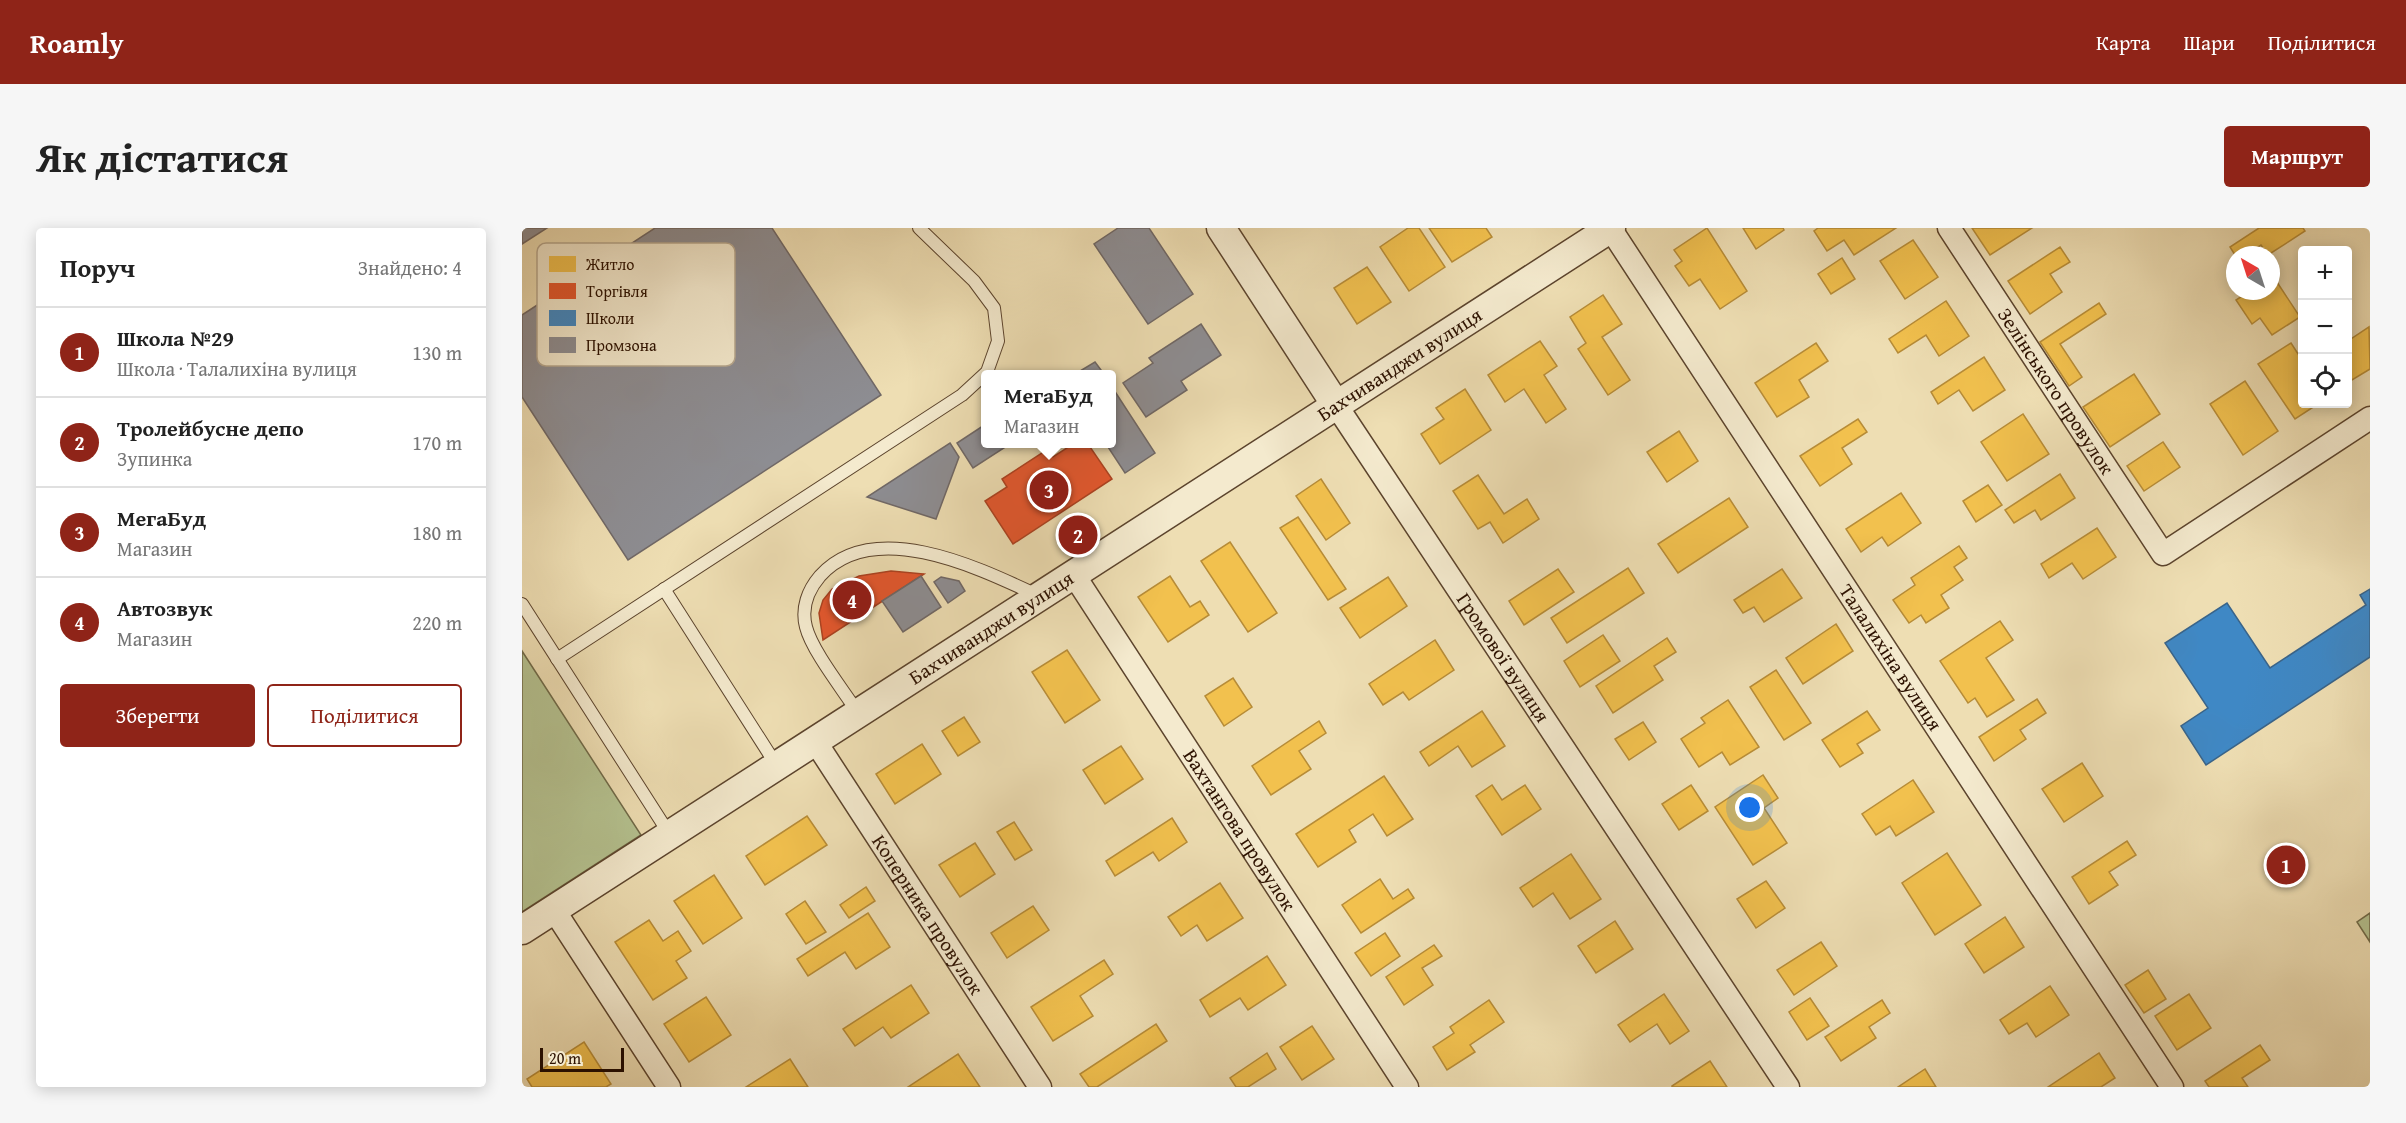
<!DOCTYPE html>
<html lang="uk">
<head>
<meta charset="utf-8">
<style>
	:root { --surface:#fff; --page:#f6f6f6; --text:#222; --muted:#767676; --line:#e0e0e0; --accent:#8f2418 }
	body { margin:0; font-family:"Gentium Book Plus",serif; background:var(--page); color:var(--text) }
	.controls { position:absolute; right:18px; top:18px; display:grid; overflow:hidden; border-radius:6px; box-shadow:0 3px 15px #0003 }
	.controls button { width:54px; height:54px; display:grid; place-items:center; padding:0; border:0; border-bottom:2px solid var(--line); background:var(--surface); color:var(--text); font:30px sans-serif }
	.compass { position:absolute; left:1704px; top:18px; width:54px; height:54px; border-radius:50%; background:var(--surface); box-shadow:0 3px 15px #0003; rotate:321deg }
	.scale { position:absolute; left:18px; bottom:15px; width:84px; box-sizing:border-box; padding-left:6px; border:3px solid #2c1100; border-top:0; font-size:16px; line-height:21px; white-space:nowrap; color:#2c1100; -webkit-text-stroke:4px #f4eace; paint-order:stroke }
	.you { position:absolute; left:1228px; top:580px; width:21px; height:21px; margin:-15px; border:4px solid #fff; border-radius:50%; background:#1a73e8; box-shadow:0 0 0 9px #1a73e833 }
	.badge { display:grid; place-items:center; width:39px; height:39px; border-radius:50%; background:var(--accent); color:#fff; font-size:20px; font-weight:700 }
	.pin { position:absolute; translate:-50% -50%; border:3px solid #fff; box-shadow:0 2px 6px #0006 }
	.popup { position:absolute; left:459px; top:142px; width:135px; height:78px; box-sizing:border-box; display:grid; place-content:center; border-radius:6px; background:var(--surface); filter:drop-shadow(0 2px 4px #0005); font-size:20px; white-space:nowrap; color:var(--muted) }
	.popup b { font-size:22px; color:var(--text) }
	.popup::after { content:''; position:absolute; left:50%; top:100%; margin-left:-12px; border:12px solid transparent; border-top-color:var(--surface) }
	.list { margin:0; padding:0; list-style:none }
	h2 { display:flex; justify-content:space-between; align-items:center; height:78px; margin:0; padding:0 24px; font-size:26px }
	h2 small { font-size:20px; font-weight:400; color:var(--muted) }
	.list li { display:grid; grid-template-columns:39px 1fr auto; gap:18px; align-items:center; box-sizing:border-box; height:90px; padding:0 24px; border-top:2px solid var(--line) }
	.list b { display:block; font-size:22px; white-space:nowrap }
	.list p { margin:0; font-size:20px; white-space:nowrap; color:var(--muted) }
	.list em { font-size:20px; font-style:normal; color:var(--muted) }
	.actions { display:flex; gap:12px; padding:18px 24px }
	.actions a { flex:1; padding:14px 0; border:2px solid var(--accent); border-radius:6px; text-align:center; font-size:21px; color:var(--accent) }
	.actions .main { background:var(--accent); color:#fff }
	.icon { flex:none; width:33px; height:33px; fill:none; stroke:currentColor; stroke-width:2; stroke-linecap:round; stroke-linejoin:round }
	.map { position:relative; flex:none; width:1848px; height:859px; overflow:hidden; border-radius:6px }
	header { display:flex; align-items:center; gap:36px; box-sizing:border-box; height:84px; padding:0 30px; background:var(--accent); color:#fff }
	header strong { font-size:28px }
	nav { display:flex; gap:33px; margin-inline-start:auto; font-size:21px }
	.intro { display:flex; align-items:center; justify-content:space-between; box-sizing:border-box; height:144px; padding:0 36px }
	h1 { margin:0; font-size:42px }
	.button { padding:15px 27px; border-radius:6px; background:var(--accent); color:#fff; font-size:21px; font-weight:700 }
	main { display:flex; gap:36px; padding:0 36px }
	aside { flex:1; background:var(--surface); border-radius:6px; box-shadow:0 3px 15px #0003 }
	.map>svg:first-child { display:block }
	.green { fill:#b5c290; stroke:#706a48; stroke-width:1.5 }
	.homes { fill:#f2c14e; stroke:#b78c37; stroke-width:1.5 }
	.shops { fill:#e4572e; stroke:#ad4220; stroke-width:1.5 }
	.schools { fill:#3f88c5; stroke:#39648a; stroke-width:1.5 }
	.industry { fill:#8d8d92; stroke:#706866; stroke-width:1.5 }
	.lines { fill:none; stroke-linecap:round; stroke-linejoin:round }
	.service-casing { stroke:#5c442d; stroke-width:14 }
	.minor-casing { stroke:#5c442d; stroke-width:25 }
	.tertiary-casing { stroke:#5c442d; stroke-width:31 }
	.service { stroke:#f4eace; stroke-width:12 }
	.minor { stroke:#f4eace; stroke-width:22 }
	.tertiary { stroke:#f4eace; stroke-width:28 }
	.labels { text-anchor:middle; stroke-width:6; stroke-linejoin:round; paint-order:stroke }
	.street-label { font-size:20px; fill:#2c1100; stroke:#f4eace }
	.key { fill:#f4eace; stroke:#b8a990; stroke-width:1.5 }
	.key-label { font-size:16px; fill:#2c1100 }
</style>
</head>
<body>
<header>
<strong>Roamly</strong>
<nav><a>Карта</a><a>Шари</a><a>Поділитися</a></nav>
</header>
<div class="intro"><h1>Як дістатися</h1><a class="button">Маршрут</a></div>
<main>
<aside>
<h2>Поруч<small>Знайдено: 4</small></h2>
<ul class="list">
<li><span class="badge">1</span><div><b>Школа №29</b><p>Школа · Талалихіна вулиця</p></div><em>130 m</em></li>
<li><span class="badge">2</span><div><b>Тролейбусне депо</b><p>Зупинка</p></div><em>170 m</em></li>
<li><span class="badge">3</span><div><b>МегаБуд</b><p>Магазин</p></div><em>180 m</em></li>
<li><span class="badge">4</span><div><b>Автозвук</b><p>Магазин</p></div><em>220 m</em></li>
</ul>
<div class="actions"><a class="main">Зберегти</a><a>Поділитися</a></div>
</aside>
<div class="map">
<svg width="1848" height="859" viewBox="0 0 1848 859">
	<rect width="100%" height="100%" fill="#eedeb3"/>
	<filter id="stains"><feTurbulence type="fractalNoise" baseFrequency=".00333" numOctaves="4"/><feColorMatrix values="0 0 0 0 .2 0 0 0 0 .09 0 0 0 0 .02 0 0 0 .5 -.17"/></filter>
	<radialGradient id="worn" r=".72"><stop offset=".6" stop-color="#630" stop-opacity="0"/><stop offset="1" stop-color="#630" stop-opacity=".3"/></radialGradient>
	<g class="green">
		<polygon points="0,423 119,607 0,684"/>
		<polygon points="1848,685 1848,714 1835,694"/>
	</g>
	<g class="homes">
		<polygon points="886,0 897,0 923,39 887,63 858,19"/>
		<polygon points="907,0 964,0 970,9 930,34"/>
		<polygon points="1185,0 1225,63 1198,81 1178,51 1167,58 1153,38 1160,33 1152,22"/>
		<polygon points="1221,0 1261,0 1262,2 1234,21"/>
		<polygon points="1296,0 1374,0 1332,27 1322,12 1305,23 1292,3"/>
		<polygon points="1450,0 1510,0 1468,27"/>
		<polygon points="1737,0 1781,0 1783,3 1746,27 1739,17 1724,27 1713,27 1708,19"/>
		<polygon points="1391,12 1416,49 1383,71 1358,33"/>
		<polygon points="1538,19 1548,34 1528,46 1540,64 1508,86 1486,53"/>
		<polygon points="1320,30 1333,51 1309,66 1296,46"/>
		<polygon points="845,39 869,74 835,96 812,60"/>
		<polygon points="1751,48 1778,89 1750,107 1738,90 1730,96 1714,72 1728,63 1749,63"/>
		<polygon points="1081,67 1100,96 1080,109 1108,152 1086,167 1056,121 1064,115 1048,89"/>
		<polygon points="1424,73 1447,108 1417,128 1404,107 1376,125 1367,111"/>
		<polygon points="1577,75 1584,86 1538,116 1560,149 1547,158 1518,114"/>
		<polygon points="1847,99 1848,141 1830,152 1826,144 1826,113"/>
		<polygon points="1018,113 1035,138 1022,147 1044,181 1024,195 1002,161 983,174 966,147"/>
		<polygon points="1294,115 1306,133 1277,152 1287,169 1255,189 1233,155"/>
		<polygon points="1769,115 1780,132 1780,176 1796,176 1773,191 1736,136"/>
		<polygon points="1462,129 1483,162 1451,183 1437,162 1416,176 1409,164"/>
		<polygon points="1612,146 1638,186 1588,219 1561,179"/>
		<polygon points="1723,153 1756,203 1721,227 1688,176"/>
		<polygon points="943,161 969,202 918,236 899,206 922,191 914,180"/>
		<polygon points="1501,186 1527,226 1485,253 1459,214"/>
		<polygon points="1336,191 1345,204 1320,220 1330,236 1298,258 1278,228"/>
		<polygon points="1157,203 1176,233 1145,254 1125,224"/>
		<polygon points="1641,214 1658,239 1622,263 1605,238"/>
		<polygon points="1538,246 1553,270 1519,292 1513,282 1492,295 1483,282"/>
		<polygon points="956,247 982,286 1005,271 1017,291 981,315 968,294 956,301 931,263"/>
		<polygon points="799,251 828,295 804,312 774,268"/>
		<polygon points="1466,257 1480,277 1454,294 1441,273"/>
		<polygon points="1379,265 1399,295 1366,318 1360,309 1339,324 1324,301"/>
		<polygon points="1207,270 1226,299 1156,345 1136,316"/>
		<polygon points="776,289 824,361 806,372 758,300"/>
		<polygon points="1575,300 1594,329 1561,351 1550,335 1527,350 1519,336"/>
		<polygon points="708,314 755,385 726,404 679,333"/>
		<polygon points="1437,318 1445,330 1432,339 1441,352 1419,367 1427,380 1404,395 1399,387 1387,395 1371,372 1393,357 1389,350"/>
		<polygon points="1106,340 1122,365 1045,415 1029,390"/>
		<polygon points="1036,341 1052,364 1002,397 987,373"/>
		<polygon points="1260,341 1280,370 1242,394 1232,379 1221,385 1212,372"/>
		<polygon points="648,348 668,379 678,373 687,387 646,414 616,369"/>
		<polygon points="866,349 885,378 838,410 818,380"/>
		<polygon points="1478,393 1491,412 1464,430 1492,472 1465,489 1453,470 1446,475 1418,433"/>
		<polygon points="1314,396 1331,423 1281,456 1264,430"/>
		<polygon points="1081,407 1098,433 1058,459 1042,433"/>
		<polygon points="1145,410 1154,424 1132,438 1141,452 1091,485 1074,458"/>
		<polygon points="913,412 932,442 887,472 881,464 861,477 847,456"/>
		<polygon points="545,422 578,472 543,495 510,444"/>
		<polygon points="1254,442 1289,495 1262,512 1228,459"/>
		<polygon points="711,450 730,479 702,498 683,468"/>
		<polygon points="1515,471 1524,485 1498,502 1504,511 1472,533 1457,509"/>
		<polygon points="1206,472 1237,519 1208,537 1200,524 1177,539 1159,511 1183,495 1179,490"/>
		<polygon points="960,483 983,518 950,539 936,518 907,538 898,524"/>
		<polygon points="1345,483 1358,502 1335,516 1341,525 1318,539 1300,512"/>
		<polygon points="442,489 458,514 436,528 420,503"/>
		<polygon points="797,493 804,505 777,523 789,541 749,567 730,538"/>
		<polygon points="1121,494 1134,514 1107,532 1093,511"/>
		<polygon points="400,516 419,546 373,576 354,546"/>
		<polygon points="599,518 621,551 583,576 561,542"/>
		<polygon points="1560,535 1581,568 1542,594 1520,561"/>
		<polygon points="1241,547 1256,570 1242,580 1265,615 1231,637 1193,579"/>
		<polygon points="862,548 891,591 865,608 851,586 827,602 834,614 796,639 774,606"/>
		<polygon points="1391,552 1412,584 1374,608 1368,598 1354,607 1340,586"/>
		<polygon points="970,557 980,572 1003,557 1019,581 980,607 954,568"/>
		<polygon points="1169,557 1186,583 1157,602 1140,576"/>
		<polygon points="285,588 305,617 243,657 224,628"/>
		<polygon points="650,590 665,614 637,633 631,624 593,648 584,633"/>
		<polygon points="492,594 510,622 493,632 475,604"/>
		<polygon points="1605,613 1614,627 1587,644 1596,657 1567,676 1550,649"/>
		<polygon points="453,615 473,646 438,669 417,637"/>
		<polygon points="1425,625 1459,677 1413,707 1380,655"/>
		<polygon points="1049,626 1079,671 1048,691 1031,665 1011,679 998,660"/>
		<polygon points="192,647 220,690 181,716 152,673"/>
		<polygon points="858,651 871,671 886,661 892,670 839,705 820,677"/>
		<polygon points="1244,653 1263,680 1234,700 1215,671"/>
		<polygon points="698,655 721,690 685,713 675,697 659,708 646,689"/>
		<polygon points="344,659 353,673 327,690 318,677"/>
		<polygon points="283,673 304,704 284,716 264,686"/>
		<polygon points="511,678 527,702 485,730 469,705"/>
		<polygon points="346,685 368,719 334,741 323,724 286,748 275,731"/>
		<polygon points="1483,689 1502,719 1462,745 1443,716"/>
		<polygon points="127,692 141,713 156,703 169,723 154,733 165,750 131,772 93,714"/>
		<polygon points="1093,693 1111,721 1074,745 1056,718"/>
		<polygon points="863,705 878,728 849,748 833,725"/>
		<polygon points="1299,714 1315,738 1272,767 1255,742"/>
		<polygon points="912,717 920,728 900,740 911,757 882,777 864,749"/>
		<polygon points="745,728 764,757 726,782 718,770 688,789 678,772"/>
		<polygon points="582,732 591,746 558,768 571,788 531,813 509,779"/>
		<polygon points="1626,742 1644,771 1622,785 1603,757"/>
		<polygon points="389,757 407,785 369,810 361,799 333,818 321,801"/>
		<polygon points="1528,758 1547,787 1514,809 1505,795 1487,806 1478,792"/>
		<polygon points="1142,766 1167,803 1148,816 1135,796 1108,814 1096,797"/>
		<polygon points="1667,766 1689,800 1655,822 1633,788"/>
		<polygon points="184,769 209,807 167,834 142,796"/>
		<polygon points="1288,770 1307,798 1285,812 1267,784"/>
		<polygon points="967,772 982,794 948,817 953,824 925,842 911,819 932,805 928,799"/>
		<polygon points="1360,772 1368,785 1347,799 1354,810 1319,833 1303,809"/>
		<polygon points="634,796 645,813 575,859 567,859 558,846"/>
		<polygon points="790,798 812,831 780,852 758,819"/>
		<polygon points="62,814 89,856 84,859 10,859 5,851"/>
		<polygon points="1738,817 1748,832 1720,850 1726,859 1687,859 1683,853"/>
		<polygon points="745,825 754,841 726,859 714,859 708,850"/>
		<polygon points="1577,825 1593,850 1579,859 1526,859"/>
		<polygon points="436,826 458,859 386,859"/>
		<polygon points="268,831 286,859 224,859"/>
		<polygon points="1188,833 1205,859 1150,859 1150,858"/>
		<polygon points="1403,841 1414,859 1376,859"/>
	</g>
	<g class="shops">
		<polygon points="551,216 566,216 590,251 491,316 463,273 485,259 480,251 526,221 531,229"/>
		<polygon points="369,343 402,346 301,412 297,385 301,372 310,361 337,348"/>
	</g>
	<polygon class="schools" points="1848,361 1848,429 1684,537 1659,498 1686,480 1643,415 1705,375 1748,440 1844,377 1838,367"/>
	<g class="industry">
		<polygon points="0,0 25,0 0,16"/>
		<polygon points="133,0 250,0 359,167 106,332 0,169 0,87"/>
		<polygon points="596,0 627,0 671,66 626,96 572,16"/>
		<polygon points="679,96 699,127 659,153 665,162 624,189 601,155 631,135 627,130"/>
		<polygon points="573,134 582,146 553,146"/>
		<polygon points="590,159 633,225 603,245 584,216 590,216"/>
		<polygon points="464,196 464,216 488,216 451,240 435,215"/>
		<polygon points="428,215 437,229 414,291 345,269"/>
		<polygon points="399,348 419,379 381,404 360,373"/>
		<polygon points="419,349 437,353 443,363 426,375 412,354"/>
	</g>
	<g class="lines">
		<g class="service-casing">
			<g id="service">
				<polyline points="142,361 255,538"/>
				<polyline points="0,376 148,607"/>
				<polyline points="35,431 440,167 465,144 476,113 472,80 452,53 397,0"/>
				<path d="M336,485c-14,-22 -46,-62 -52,-86 -5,-19 2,-37 14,-51 54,-60 161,-7 219,20"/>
			</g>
		</g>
		<g class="minor-casing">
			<g id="minor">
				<path id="s1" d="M1088,0l562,859"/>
				<path id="s2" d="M1427,0l214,326 207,-136"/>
				<path id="s3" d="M814,177l452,682"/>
				<path id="s4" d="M552,347l333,512"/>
				<path id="s5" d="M293,513l225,346"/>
				<polyline points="32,682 147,859"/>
			</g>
		</g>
		<g class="tertiary-casing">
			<g id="tertiary">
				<polyline points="699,0 814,177"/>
				<path id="s6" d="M0,702l1089,-702"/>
			</g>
		</g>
		<use href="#service" class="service"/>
		<use href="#minor" class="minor"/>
		<use href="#tertiary" class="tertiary"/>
	</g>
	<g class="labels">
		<g class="street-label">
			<text dy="7" stroke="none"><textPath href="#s6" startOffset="1044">Бахчиванджи вулиця</textPath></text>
			<text dy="7" stroke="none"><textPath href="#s2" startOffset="195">Зелінського провулок</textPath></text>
			<text dy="7" stroke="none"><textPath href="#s6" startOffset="558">Бахчиванджи вулиця</textPath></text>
			<text dy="7" stroke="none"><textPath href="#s3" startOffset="303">Громової вулиця</textPath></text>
			<text dy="7" stroke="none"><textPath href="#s1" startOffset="513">Талалихіна вулиця</textPath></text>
			<text dy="7" stroke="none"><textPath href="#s4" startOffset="304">Вахтангова провулок</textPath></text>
			<text dy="7" stroke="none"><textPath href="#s5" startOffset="207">Коперника провулок</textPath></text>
		</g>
	</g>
	<rect x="15" y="15" width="198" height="123" rx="9" class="key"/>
	<rect x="27" y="28" width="27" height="16" fill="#f2c14e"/>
	<rect x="27" y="55" width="27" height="16" fill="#e4572e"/>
	<rect x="27" y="82" width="27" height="16" fill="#3f88c5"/>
	<rect x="27" y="109" width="27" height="16" fill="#8d8d92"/>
	<g class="key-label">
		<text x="64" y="42">Житло</text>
		<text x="64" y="69">Торгівля</text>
		<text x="64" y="96">Школи</text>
		<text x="64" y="123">Промзона</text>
	</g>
	<rect width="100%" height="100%" filter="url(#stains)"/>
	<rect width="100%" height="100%" fill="url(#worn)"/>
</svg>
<div class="controls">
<button>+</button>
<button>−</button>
<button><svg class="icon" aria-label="locate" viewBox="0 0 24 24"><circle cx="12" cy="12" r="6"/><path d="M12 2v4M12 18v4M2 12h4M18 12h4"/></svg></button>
</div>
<svg class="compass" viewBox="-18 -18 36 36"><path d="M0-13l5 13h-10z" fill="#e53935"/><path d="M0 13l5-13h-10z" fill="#767676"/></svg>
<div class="scale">20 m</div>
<div class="you"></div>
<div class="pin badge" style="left:1764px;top:637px">1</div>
<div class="pin badge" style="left:556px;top:307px">2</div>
<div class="pin badge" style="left:527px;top:262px">3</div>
<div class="popup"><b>МегаБуд</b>Магазин</div>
<div class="pin badge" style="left:330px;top:372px">4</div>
</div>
</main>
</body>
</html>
